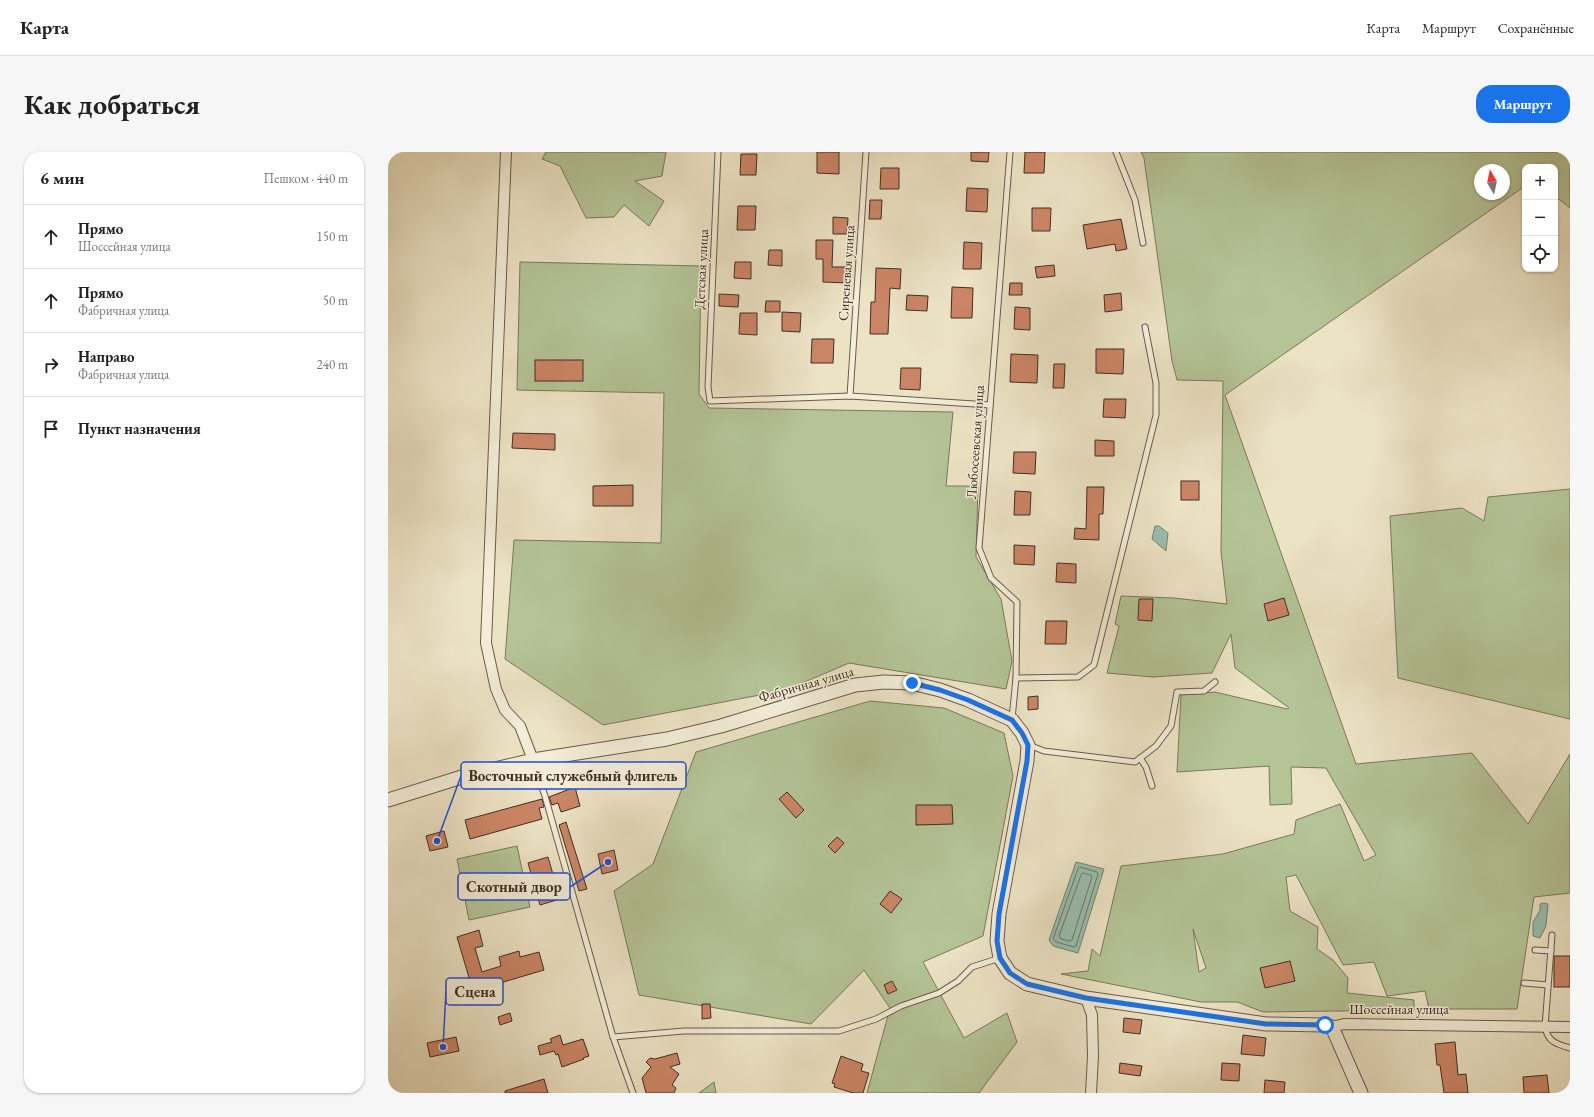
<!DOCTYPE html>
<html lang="ru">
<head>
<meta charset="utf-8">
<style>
	:root { --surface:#fff; --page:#f6f6f6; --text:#222; --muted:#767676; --line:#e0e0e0; --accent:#1a73e8 }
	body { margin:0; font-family:"EB Garamond",serif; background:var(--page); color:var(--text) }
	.controls { position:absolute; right:12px; top:12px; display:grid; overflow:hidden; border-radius:8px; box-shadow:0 1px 3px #0004 }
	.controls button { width:36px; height:36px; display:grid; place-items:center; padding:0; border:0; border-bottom:1px solid var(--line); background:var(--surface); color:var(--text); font:20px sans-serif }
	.compass { position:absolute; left:1086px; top:12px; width:36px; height:36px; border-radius:50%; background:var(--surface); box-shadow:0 1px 3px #0004; rotate:351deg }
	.stop { position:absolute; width:12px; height:12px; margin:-9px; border:3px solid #1a73e8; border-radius:50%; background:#fff }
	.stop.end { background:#1a73e8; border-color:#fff; box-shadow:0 1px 4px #0008 }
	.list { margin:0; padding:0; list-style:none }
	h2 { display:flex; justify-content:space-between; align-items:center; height:52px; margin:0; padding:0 16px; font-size:17px }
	h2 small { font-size:13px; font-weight:400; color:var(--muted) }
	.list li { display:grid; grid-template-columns:26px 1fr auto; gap:12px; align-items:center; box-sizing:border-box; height:64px; padding:0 16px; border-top:1px solid var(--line) }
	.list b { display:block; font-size:15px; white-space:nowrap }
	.list p { margin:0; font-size:13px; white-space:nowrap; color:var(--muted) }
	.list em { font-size:13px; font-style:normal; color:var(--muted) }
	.icon { flex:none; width:22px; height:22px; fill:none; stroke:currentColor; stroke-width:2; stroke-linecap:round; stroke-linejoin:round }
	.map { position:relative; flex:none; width:1182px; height:941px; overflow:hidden; border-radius:16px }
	header { display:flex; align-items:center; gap:24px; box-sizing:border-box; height:56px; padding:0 20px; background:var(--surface); border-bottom:1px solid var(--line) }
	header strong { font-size:19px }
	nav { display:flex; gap:22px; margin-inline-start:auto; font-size:14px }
	.intro { display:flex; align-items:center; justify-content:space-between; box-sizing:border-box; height:96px; padding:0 24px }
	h1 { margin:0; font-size:28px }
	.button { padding:10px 18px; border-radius:16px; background:var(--accent); color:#fff; font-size:14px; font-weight:700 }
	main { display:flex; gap:24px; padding:0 24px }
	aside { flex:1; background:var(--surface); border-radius:16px; box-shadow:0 1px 3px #0004 }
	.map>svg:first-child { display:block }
	.green { fill:#b4c497; stroke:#7a795e; fill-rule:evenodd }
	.water { fill:#99beaf; stroke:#758477 }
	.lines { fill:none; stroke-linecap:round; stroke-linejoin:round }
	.shore { stroke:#6c766a; stroke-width:1 }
	.building { fill:#cb8566; stroke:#402e24 }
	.service-casing { stroke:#6b5b4c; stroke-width:7 }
	.minor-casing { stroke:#6b5b4c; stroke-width:12 }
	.tertiary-casing { stroke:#6b5b4c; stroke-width:15 }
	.service { stroke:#f3edd9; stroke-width:5 }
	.minor { stroke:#f3edd9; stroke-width:10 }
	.tertiary { stroke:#f3edd9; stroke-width:13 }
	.route { stroke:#1a73e8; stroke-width:5 }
	.labels { text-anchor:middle; stroke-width:3; stroke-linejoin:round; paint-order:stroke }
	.street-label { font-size:14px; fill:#402e24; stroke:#f3edd9 }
	.leader { fill:none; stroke:#1d4ed8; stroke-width:1.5 }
	.callout-dot { fill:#1d4ed8; stroke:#f3edd9; stroke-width:1.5 }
	.callout { fill:#f3edd9; stroke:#1d4ed8; stroke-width:1.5 }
	.callout-label { font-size:15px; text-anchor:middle; font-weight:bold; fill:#402e24 }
</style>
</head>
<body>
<header>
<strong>Карта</strong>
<nav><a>Карта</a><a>Маршрут</a><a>Сохранённые</a></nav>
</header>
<div class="intro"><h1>Как добраться</h1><a class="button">Маршрут</a></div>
<main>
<aside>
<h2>6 мин<small>Пешком · 440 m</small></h2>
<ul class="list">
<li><svg class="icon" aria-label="ahead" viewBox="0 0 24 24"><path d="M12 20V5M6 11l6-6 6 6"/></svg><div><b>Прямо</b><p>Шоссейная улица</p></div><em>150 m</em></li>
<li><svg class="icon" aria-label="ahead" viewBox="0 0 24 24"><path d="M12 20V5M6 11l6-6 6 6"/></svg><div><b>Прямо</b><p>Фабричная улица</p></div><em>50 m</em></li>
<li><svg class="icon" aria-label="right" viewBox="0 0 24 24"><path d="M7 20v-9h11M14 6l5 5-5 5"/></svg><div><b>Направо</b><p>Фабричная улица</p></div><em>240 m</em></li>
<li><svg class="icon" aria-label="arrive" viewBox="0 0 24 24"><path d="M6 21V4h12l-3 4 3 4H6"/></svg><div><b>Пункт назначения</b></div></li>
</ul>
</aside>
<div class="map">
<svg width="1182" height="941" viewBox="0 0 1182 941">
	<rect width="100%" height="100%" fill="#ece3c5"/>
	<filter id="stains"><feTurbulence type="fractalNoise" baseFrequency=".005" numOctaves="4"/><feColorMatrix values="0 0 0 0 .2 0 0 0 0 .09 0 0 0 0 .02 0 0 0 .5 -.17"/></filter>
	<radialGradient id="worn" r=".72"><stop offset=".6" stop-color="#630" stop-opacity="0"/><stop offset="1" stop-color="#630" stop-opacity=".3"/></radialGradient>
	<g class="green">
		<polygon points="158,0 278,0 274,24 247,29 276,49 261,74 236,53 226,65 198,66 172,14 154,7"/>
		<path d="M753,0h429v56l-15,-12v-29h-30v19l-300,209 131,369 116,-11 56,71 42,-70v139l-36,4 -17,112h-88l-4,-18 -38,5 -13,-34 -31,3 -47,-90 -10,2 4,34 28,16 -1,22 16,11 15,18 -1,15 67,7v10l-151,2 -26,-10h-36l-140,-28 27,-3 4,-22 8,7 21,-90 102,-12 71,-20 2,-14 44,-16 24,57 12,-6 -50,-87 -35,-1 1,37 -22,1 -1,-39 -92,6 4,-77 34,-3 72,17 2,-1 -54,-40 -4,-34 -19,39 -59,4 -46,-4 12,-47 -4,-2 6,-28 53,2 53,6 -6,-52 2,-171 -46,-1 -5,-19 -28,-203zM1092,18h24v24h-24zM805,777l13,39 -7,4z"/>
		<polygon points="132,110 313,114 311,242 321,256 565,260 558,334 590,334 588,405 613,447 624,509 618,537 461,511 398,538 215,573 117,507 126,388 273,391 276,241 129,238"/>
		<polygon points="1182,337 1182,567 1010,526 1002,364 1074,356 1096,369 1100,345"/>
		<polygon points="482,549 556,556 616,581 625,624 595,784 535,810 576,886 619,861 629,890 591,941 479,941 502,856 476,818 423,872 251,843 226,739 265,712 308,600"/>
		<polygon points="129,694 142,755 81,768 69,707"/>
		<polygon points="326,930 328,941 311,941"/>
	</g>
	<g class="water">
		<polygon points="767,374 771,374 780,381 778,399 764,387"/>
		<polygon points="688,710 716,717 690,801 665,794 661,788"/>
		<polygon points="1155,751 1160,752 1158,774 1152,786 1145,784 1145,770 1152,758 1152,752"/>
	</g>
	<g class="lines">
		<g class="shore">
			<polygon points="692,715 709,720 710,722 688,794 686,795 668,790 665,787 690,717"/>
			<polygon points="695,721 703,723 704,725 684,788 682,789 673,787 671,784 693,723"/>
		</g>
	</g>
	<g class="building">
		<polygon points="429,0 451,0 451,22 429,21"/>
		<polygon points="583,0 601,0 600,10 583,9"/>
		<polygon points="637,0 657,0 656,21 636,21"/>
		<polygon points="353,2 369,2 368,23 352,23"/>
		<polygon points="493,16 511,16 511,37 492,37"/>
		<polygon points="579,36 600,37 599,60 578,59"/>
		<polygon points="482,48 494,48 493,67 481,67"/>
		<polygon points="350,54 368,54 367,78 349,78"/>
		<polygon points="644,56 663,56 662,79 644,79"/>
		<polygon points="445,65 460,66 459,82 445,82"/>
		<polygon points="733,67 739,97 728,99 727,92 699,97 695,73"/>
		<polygon points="428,88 445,88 444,115 459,115 459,131 435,130 435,107 428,107"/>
		<polygon points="576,90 594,91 593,117 575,117"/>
		<polygon points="381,98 394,98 394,114 380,113"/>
		<polygon points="347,110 363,110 363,127 346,126"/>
		<polygon points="666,113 667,124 649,126 647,115"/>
		<polygon points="488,116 513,117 512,137 502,136 500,182 482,182 483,150 487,150"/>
		<polygon points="622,131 634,131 634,143 621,143"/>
		<polygon points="564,135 585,136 584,166 563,166"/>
		<polygon points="733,141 734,158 717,160 716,143"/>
		<polygon points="331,142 351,143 350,155 331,154"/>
		<polygon points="519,143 540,144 539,159 518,158"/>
		<polygon points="378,149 392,149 392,160 377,160"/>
		<polygon points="627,155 642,156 642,178 626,177"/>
		<polygon points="394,160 413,161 412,180 394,179"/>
		<polygon points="352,161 369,161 369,183 351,182"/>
		<polygon points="424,187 446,187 445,211 423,211"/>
		<polygon points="708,197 736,197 735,222 708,221"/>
		<polygon points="623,202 650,203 649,231 622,230"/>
		<rect x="147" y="208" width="48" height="21"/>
		<polygon points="666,212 677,212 676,236 665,236"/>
		<polygon points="513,216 533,216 532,238 512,237"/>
		<polygon points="716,247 738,247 737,266 715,265"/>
		<polygon points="125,281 167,282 167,298 124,296"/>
		<polygon points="707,288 726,289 726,304 707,304"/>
		<polygon points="626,300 648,300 647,322 625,321"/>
		<rect x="793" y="329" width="18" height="19"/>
		<polygon points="245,333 245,354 205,354 205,334"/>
		<polygon points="699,335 716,335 715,362 711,362 711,388 686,387 687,376 698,377"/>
		<polygon points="627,339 643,340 642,363 626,363"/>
		<polygon points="626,393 647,394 646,413 626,412"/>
		<polygon points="669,411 688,412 688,431 668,430"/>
		<polygon points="896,446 901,463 880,469 876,452"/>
		<polygon points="751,447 765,447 764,469 750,468"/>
		<polygon points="658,469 679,469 678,492 657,492"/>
		<polygon points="650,544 650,557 640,558 640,545"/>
		<polygon points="187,635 192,654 173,660 170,651 164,653 161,645"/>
		<polygon points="399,640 416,658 408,666 391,647"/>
		<polygon points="154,647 156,655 151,656 154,667 82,687 77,668"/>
		<polygon points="528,653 564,653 565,672 528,673"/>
		<polygon points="178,670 199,737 191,739 171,673"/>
		<polygon points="56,679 60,695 42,699 38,684"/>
		<polygon points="449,685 456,691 447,701 440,694"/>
		<polygon points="226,698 230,718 214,722 210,702"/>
		<polygon points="160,705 172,747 152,753 140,711"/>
		<polygon points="502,739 514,747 503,761 492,752"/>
		<polygon points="91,778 95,794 87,796 94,820 113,814 111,805 131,799 132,805 151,800 156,818 85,839 69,785"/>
		<rect x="1166" y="804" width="16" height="31"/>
		<polygon points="902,809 907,829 877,836 872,816"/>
		<polygon points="504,829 509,838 500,842 496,833"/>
		<polygon points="314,852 322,852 323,866 314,867"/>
		<polygon points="122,861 124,869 112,873 110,865"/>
		<polygon points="736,866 754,868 752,882 735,880"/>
		<polygon points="172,883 175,893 195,887 201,904 195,906 196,907 174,915 170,902 168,903 166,899 152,903 150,894 164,890 162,887"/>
		<polygon points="855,883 878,886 876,904 853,902"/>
		<polygon points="68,885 71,899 42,905 39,891"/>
		<polygon points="1067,890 1070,923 1078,922 1080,941 1056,941 1052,913 1049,913 1047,892"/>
		<polygon points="289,901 292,912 282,915 291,922 284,933 288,936 286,941 258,941 254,926 263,915 258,910 262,906 267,907"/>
		<polygon points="453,904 475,912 473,919 481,921 475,941 465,941 446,935 447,932 444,931"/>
		<polygon points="732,911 754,914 752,924 731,921"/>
		<polygon points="834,911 852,912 851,929 833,928"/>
		<polygon points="1159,923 1161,941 1136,941 1135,925"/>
		<polygon points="156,927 160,941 117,941 117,939"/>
		<polygon points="877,928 897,930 896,941 876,941"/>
	</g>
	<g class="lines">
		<g class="service-casing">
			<g id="service">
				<polyline points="330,0 320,235 322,249 462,244 602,253"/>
				<polyline points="622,0 591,396 603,426 629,450 628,526 624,567"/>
				<polyline points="728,0 747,48 755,91"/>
				<polyline points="462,244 478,0"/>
				<polyline points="628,526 690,525 706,513 768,263 768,231 757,175"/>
				<polyline points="641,593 656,599 747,610 768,594 783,574 789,540 816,539 827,530"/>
				<polyline points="752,606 758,615 764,634"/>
				<polyline points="145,609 157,644 225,885 245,941"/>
				<path d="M1164,783l-7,92c3,15 11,17 25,21"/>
				<polyline points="1147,798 1163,799"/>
				<polyline points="1136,831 1160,833"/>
				<polyline points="225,885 296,879 451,879 488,867 513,854 551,841 570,829 584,815 612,806"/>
			</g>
		</g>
		<g class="minor-casing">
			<g id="minor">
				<polyline points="118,0 98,491 108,537 117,558 132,574 145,608"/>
				<polyline points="698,846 704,863 705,904 703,941"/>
				<polyline points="944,875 956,872 1182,875"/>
			</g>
		</g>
		<g class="tertiary-casing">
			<polyline id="tertiary" points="0,648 77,624 145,608 279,587 333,574 467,533 496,530 524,531 552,538 580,548 624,568 634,581 640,593 639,609 611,762 609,789 612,806 622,821 639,832 698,846 878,872 937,873 944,875 973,941"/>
		</g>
		<use href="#service" class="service"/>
		<use href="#minor" class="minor"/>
		<use href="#tertiary" class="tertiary"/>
	</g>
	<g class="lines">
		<polyline class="route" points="524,531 552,538 580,548 624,568 634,581 640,593 639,609 611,762 609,789 612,806 622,821 639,832 698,846 878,872 937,873"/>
	</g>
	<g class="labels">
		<g class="street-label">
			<text transform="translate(313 117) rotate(-87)" y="5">Детская улица</text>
			<text transform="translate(458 121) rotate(-86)" y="5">Сиреневая улица</text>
			<text transform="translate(587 290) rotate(-86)" y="5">Любосеевская улица</text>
			<text transform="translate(418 532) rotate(-16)" y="5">Фабричная улица</text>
			<text x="1011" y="862">Шоссейная улица</text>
		</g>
	</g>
	<path class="leader" d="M49 689L73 624M220 710L182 735M55 895L58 839"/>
	<g class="callout-dot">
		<circle cx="49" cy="689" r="4"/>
		<circle cx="220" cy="710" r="4"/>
		<circle cx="55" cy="895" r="4"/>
	</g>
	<g class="callout">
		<rect x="73" y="610" width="225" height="27" rx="4"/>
		<rect x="70" y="721" width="112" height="27" rx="4"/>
		<rect x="58" y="826" width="57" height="27" rx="4"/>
	</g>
	<g class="callout-label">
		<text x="185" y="629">Восточный служебный флигель</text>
		<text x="126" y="740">Скотный двор</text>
		<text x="87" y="845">Сцена</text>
	</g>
	<rect width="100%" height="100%" filter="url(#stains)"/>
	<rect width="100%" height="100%" fill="url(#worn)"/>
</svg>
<div class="controls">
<button>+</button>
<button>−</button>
<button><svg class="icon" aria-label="locate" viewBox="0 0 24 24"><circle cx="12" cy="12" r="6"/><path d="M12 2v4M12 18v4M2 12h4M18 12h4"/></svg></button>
</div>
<svg class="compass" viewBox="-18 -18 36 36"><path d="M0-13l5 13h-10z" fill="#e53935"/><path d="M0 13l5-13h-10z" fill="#767676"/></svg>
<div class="stop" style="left:937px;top:873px"></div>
<div class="stop end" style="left:524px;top:531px"></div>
</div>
</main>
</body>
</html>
